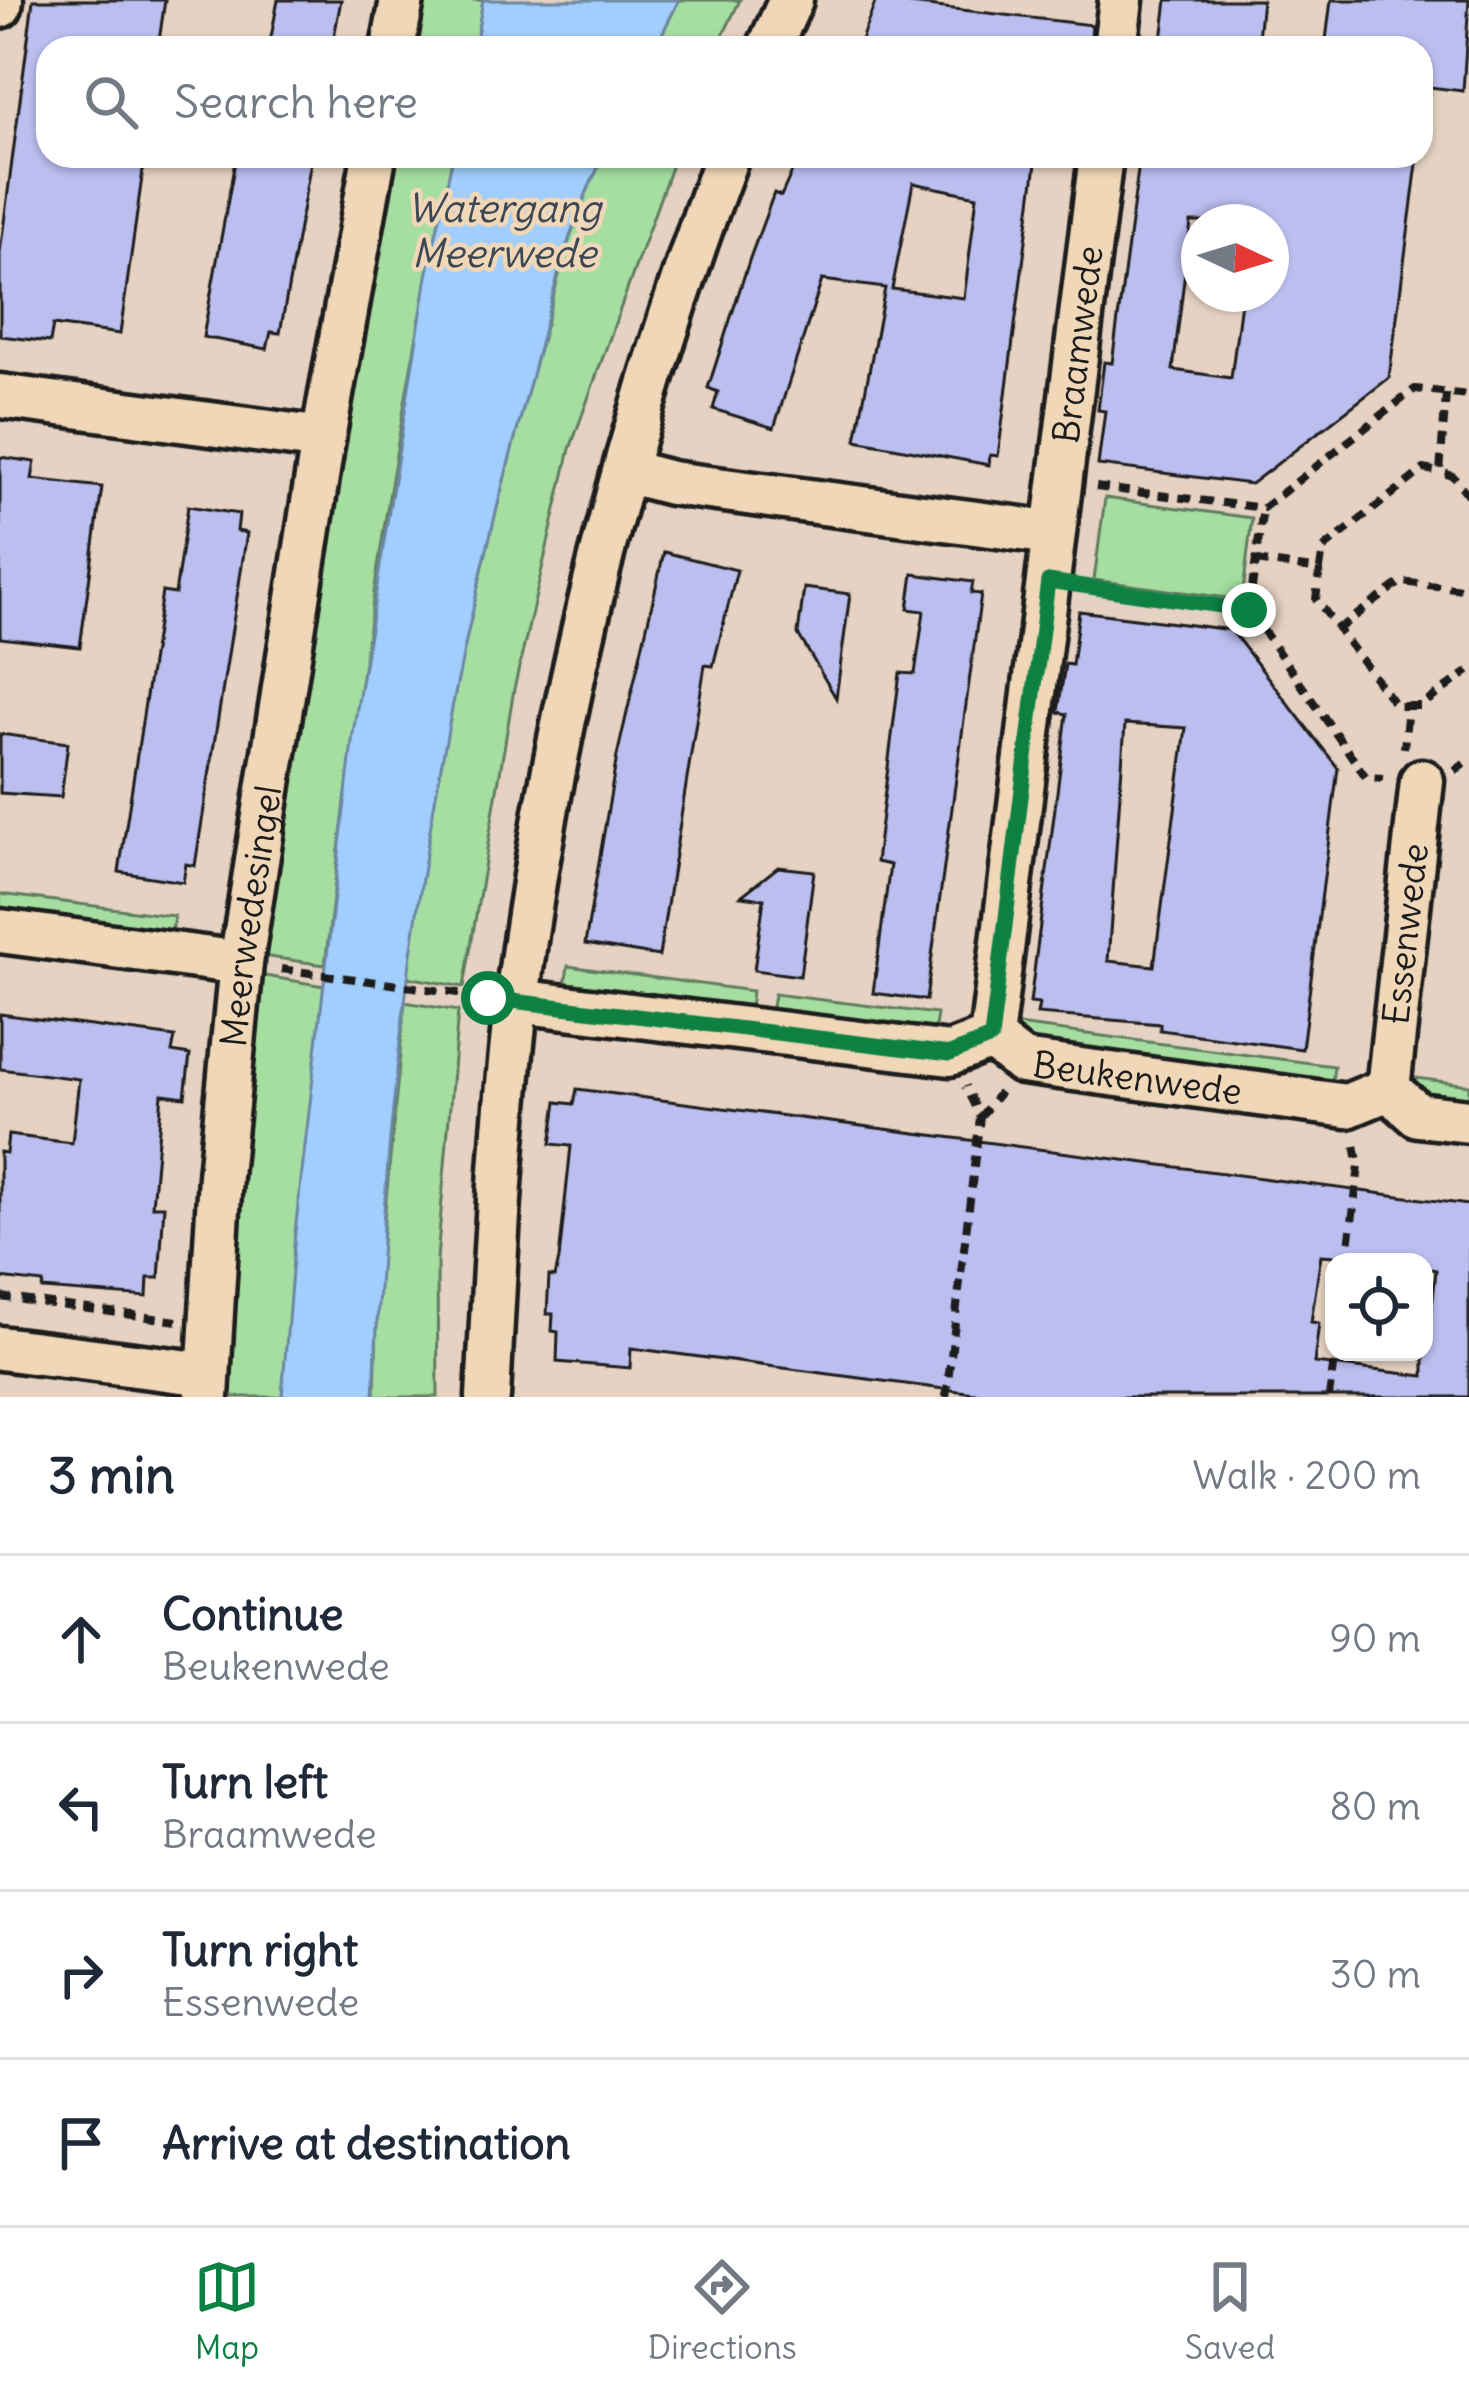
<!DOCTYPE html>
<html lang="en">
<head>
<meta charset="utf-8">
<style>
	:root { --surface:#fff; --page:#f2f2f3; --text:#1f2937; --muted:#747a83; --line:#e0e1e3; --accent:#0b8043 }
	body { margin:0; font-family:Delius,sans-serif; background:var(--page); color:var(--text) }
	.controls { position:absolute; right:36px; bottom:36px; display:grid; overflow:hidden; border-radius:24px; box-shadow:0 3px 9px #0004 }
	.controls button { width:108px; height:108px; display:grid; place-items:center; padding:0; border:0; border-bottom:3px solid var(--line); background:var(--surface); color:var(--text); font:60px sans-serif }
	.compass { position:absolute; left:1181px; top:204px; width:108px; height:108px; border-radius:50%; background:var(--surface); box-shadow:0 3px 9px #0004; rotate:94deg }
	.stop { position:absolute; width:36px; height:36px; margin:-27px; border:9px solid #0b8043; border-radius:50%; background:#fff }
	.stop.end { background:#0b8043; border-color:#fff; box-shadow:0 3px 12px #0008 }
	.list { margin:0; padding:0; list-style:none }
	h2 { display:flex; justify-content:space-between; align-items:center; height:156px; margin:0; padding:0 48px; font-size:51px }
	h2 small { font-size:39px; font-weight:400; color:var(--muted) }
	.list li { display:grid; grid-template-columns:78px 1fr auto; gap:36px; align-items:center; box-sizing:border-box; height:168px; padding:0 48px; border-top:3px solid var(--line) }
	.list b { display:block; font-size:45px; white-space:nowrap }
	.list p { margin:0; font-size:39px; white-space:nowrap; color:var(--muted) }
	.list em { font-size:39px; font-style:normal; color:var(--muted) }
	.icon { flex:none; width:66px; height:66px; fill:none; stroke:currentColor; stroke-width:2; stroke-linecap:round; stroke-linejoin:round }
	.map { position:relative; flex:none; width:1469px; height:1397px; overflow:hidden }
	.search { position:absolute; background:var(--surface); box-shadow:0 3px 9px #0004; left:36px; right:36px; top:36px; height:132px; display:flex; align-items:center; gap:30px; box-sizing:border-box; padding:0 42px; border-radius:36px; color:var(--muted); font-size:45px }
	.sheet { height:828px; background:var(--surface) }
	nav { display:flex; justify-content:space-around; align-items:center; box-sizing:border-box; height:168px; border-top:3px solid var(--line); background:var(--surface); font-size:33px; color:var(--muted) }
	nav a { display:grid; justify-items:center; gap:6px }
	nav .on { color:var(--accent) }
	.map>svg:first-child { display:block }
	.green { fill:#a6dea1; stroke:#617d5e; stroke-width:3 }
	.water { fill:#a1cefc; stroke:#6c87a2; stroke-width:3 }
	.building { fill:#bbbeef; stroke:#1c1c1c; stroke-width:3; fill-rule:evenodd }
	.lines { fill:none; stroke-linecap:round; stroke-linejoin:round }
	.minor-casing { stroke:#1c1c1c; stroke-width:51 }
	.path { stroke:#1c1c1c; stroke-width:8; stroke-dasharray:12 9; stroke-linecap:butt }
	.minor { stroke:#efd7b7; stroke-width:42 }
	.route { stroke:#0b8043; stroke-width:15 }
	.labels { text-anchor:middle; stroke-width:9; stroke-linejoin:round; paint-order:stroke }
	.street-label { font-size:36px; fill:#1c1c1c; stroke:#efd7b7 }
	.water-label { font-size:39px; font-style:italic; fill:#3d4854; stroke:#efd7b7 }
</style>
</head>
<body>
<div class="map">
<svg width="1469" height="1397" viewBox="0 0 1469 1397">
	<rect width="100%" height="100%" fill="#e5d2c2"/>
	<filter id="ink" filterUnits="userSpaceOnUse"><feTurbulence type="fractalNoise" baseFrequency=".00833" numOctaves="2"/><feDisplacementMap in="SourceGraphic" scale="24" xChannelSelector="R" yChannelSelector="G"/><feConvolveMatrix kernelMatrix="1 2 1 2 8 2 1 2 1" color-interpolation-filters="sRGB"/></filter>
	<g filter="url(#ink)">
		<g class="green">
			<polygon points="415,0 483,0 475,48 405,48"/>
			<polygon points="679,0 740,0 717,48 655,48"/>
			<path d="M385,156h68c-58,267 -96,538 -128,809l-63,-9z"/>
			<path d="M604,156h71l-105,293 -56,240 -50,298 -57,-10c26,-204 71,-408 126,-606 21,-73 35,-148 71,-215z"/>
			<polygon points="1105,498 1252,518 1242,600 1094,580"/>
			<polygon points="0,894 174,916 171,940 0,918"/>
			<polygon points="568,966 752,991 749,1017 564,992"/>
			<polygon points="265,976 324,986 282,1397 219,1397 259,978"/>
			<polygon points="774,994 937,1014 933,1041 770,1020"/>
			<polygon points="405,1002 458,1011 437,1259 438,1397 375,1397 378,1283"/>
			<polygon points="1018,1025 1334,1066 1331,1093 1016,1041"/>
			<polygon points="1416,1078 1469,1085 1469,1111 1413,1094"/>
		</g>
		<g class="water">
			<polygon points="483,0 679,0 655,48 475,48"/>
			<path d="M453,156h151c-40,75 -56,160 -78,242 -91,325 -141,662 -152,999h-92l13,-165 58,-499 74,-457z"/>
		</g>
		<g class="building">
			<polygon points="33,0 165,0 158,48 48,48 48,156 145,156 120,334 53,325 50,342 0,336 0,253"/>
			<polygon points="278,0 341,0 332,48 269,48"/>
			<polygon points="876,0 1092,25 1090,48 858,48"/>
			<polygon points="1167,0 1262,0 1257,48 1161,48"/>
			<polygon points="1331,0 1469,0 1463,91 1421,86 1421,48 1325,48"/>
			<polygon points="236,156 312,156 280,333 271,332 267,349 203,337"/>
			<path d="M799,156h238l-39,300 -8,-1 -1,10 -133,-25 29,-152 -63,-8 -48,148 -61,-19 5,-17 -10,-4 42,-130 24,-65 7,3zM913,183l64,13 -13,102 -72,-9z"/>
			<path d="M1140,156h278l-29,222 -138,106 -153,-19 7,-54 -7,-1 6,-48 8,1zM1191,222h80v72h-29l-11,84 -58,-8z"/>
			<polygon points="0,457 35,462 32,479 102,487 80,647 0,638"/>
			<polygon points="188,506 239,514 237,531 247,533 195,866 186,864 183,882 119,872 162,592 175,594"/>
			<polygon points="664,552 737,570 713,666 705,665 659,956 585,944 617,756"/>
			<polygon points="913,574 973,582 971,593 981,594 926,1000 873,993 890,865 876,862 896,704 900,673 915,674 924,611 908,609"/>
			<polygon points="804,588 850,594 836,698 798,634"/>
			<path d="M1079,611l152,19 107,138 -36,281 -142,-19v-6l-123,-10 2,-10 -9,-1 37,-289 -9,-2 7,-48 7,1zM1125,724l61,4 -32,238 -46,-5z"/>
			<polygon points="0,734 68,743 61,797 0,793"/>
			<polygon points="778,867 814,871 800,976 754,970 764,899 741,896"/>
			<polygon points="0,1014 175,1037 172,1052 190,1055 185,1097 162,1094 152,1206 164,1206 159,1278 148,1278 147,1297 42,1289 43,1283 0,1278 0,1152 6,1153 8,1135 72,1143 79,1079 0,1069"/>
			<path d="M577,1089l892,116v192h-464l-374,-49 -1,20 -73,-6 1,-30 -6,-1 1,-17h-6l2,-38 6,1 4,-18 12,-113 -20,-2 6,-42 17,2zM1321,1255l104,7 -1,6 12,2 -7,67 -5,-1v40l-110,-13 5,-40 -8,-1z"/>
		</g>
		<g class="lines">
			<g class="minor-casing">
				<g id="minor">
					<polyline points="0,6 1,0"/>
					<polyline points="393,48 402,0"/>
					<polyline points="769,48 791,0"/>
					<polyline points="1115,48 1121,0"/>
					<polyline points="0,396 323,439"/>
					<polyline points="625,471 671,483 1052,533"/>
					<polyline points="0,931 241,963"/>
					<path id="s1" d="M517,1001l433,53 41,-16 31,24 325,44 41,-17 30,26 51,6"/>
					<path id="s2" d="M991,1038l110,-882"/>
					<path id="s3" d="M1388,1089l34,-308"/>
					<polyline points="0,1348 206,1374"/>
					<path id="s4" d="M207,1397l13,-221 21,-213 82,-524 51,-283"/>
					<path d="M488,1397c7,-132 13,-266 29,-398 37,-286 108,-573 210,-843"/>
				</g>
			</g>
			<g class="path">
				<polyline points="1446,394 1440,472 1453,476 1469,496"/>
				<polyline points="1096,487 1263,508 1415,389 1469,395"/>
				<polyline points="1256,561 1320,570 1316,599 1396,706 1408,706 1404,748"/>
				<polyline points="1320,569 1323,549 1424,469 1440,472"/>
				<polyline points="1085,587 1249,610 1366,777 1383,778"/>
				<polyline points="1249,610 1263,508"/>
				<polyline points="1338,629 1401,582 1463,589 1469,584"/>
				<polyline points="1408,706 1421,706 1469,671"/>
				<polyline points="1455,771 1469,760"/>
				<polyline points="281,969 480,996"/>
				<polyline points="980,1117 1000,1092"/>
				<polyline points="1347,1262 1359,1166 1355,1145"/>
				<polyline points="0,1297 177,1321"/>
				<polyline points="946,1397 980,1117 965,1086"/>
				<polyline points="1329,1397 1335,1352"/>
			</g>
			<use href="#minor" class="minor"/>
		</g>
	</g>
	<g class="lines" filter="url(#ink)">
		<polyline class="route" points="488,998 950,1054 991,1038 1048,581 1249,610"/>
	</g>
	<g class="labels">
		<g class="street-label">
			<text dy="13" stroke="none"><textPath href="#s2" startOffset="699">Braamwede</textPath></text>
			<text dy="13" stroke="none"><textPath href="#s4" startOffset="483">Meerwedesingel</textPath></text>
			<text dy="13" stroke="none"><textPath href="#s3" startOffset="156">Essenwede</textPath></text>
			<text dy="13" stroke="none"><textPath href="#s1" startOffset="636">Beukenwede</textPath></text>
		</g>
		<g class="water-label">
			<text x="504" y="222">Watergang<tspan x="504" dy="45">Meerwede</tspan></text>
		</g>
	</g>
</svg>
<div class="controls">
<button><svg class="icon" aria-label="locate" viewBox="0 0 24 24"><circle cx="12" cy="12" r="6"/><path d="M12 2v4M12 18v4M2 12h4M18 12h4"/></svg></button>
</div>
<svg class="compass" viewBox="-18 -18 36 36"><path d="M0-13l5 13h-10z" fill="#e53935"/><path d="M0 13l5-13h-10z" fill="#747a83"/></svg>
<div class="stop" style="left:488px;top:998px"></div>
<div class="stop end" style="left:1249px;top:610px"></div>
<div class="search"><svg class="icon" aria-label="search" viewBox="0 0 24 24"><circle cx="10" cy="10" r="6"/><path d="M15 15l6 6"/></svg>Search here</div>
</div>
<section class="sheet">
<h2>3 min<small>Walk · 200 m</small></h2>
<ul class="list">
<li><svg class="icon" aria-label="ahead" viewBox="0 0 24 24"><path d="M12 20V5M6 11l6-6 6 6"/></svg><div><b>Continue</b><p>Beukenwede</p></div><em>90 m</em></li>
<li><svg class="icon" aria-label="left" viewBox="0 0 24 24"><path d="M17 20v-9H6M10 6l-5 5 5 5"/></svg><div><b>Turn left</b><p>Braamwede</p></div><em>80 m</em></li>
<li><svg class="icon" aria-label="right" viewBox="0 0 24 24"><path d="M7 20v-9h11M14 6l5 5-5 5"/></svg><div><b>Turn right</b><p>Essenwede</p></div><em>30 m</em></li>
<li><svg class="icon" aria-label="arrive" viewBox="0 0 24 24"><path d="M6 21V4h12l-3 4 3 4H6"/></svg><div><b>Arrive at destination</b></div></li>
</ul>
</section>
<nav>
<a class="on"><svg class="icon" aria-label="map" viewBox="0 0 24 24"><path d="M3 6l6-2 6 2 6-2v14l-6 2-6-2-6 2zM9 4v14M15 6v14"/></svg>Map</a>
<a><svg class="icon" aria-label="directions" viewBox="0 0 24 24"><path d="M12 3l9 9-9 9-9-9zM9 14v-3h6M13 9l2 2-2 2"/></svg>Directions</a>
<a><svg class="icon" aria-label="saved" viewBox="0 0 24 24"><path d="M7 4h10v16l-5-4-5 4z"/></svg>Saved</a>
</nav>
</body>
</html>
